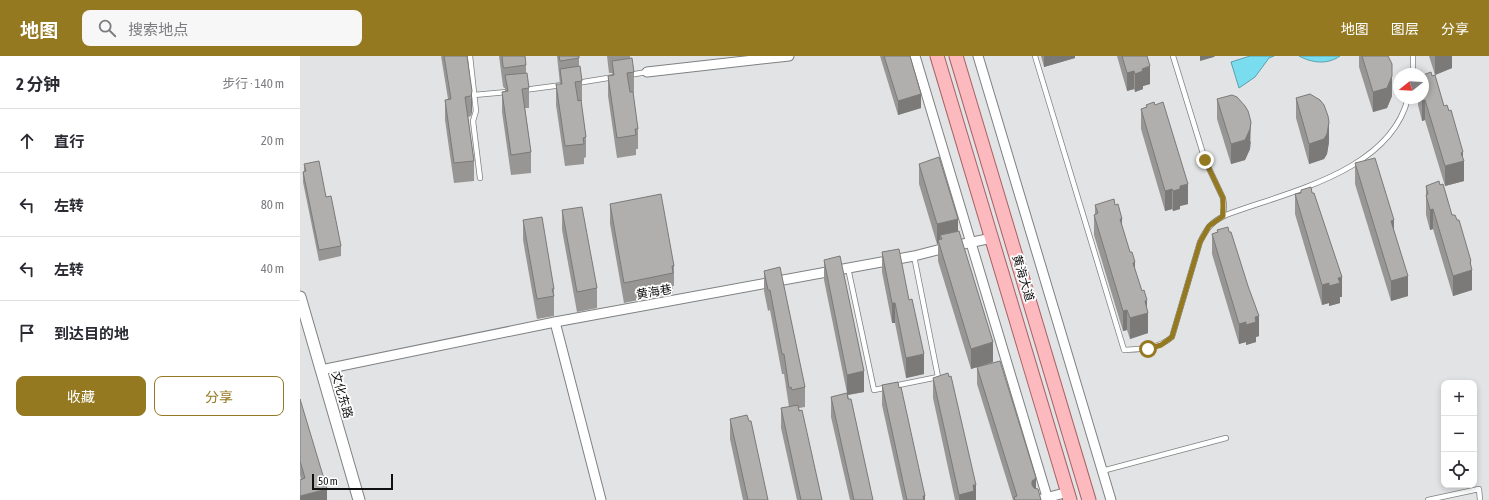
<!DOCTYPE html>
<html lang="zh">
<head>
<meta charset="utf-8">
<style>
	:root { --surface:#fff; --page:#f7f7f7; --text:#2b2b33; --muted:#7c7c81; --line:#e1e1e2; --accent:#947921 }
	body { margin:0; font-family:"Asap Condensed","Noto Sans SC",sans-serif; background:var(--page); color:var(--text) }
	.controls { position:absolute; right:12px; bottom:12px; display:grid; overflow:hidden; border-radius:8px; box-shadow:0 2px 6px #0003 }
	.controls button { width:36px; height:36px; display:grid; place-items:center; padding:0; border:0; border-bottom:1px solid var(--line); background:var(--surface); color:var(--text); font:20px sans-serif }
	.compass { position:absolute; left:1093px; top:12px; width:36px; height:36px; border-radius:50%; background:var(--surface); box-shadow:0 2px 6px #0003; rotate:252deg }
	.scale { position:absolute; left:12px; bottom:10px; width:81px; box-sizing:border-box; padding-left:4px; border:2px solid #101011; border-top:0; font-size:11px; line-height:14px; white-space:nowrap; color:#101011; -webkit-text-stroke:3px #fff; paint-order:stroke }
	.stop { position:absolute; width:12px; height:12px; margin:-9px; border:3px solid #947921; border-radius:50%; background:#fff }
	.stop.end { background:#947921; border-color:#fff; box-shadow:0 1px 4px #0008 }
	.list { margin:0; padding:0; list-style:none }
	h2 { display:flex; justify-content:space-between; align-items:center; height:52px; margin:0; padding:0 16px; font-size:17px }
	h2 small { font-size:13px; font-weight:400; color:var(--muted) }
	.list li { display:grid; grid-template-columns:26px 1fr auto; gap:12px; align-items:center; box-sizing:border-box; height:64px; padding:0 16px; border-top:1px solid var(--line) }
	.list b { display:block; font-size:15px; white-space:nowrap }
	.list em { font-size:13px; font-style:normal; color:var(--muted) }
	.actions { display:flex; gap:8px; padding:12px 16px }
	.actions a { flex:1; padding:9px 0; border:1px solid var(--accent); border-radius:8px; text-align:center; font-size:14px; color:var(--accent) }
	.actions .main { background:var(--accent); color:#fff }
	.icon { flex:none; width:22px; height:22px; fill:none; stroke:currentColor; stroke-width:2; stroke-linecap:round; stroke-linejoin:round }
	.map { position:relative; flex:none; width:1189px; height:444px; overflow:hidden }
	header { display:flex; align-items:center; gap:24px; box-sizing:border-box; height:56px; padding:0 20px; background:var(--accent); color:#fff }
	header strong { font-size:19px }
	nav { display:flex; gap:22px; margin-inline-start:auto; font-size:14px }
	.search { width:280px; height:36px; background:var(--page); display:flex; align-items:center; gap:10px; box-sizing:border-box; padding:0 14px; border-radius:8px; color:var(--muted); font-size:15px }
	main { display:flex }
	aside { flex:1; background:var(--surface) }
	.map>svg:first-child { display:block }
	.water { fill:#79ddef; stroke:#5aa0ac }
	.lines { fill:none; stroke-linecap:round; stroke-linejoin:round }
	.service-casing { stroke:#7f8182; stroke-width:6 }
	.minor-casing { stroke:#7f8182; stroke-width:11 }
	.tertiary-casing { stroke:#7f8182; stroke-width:13 }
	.primary-casing { stroke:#a96165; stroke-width:15 }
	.service { stroke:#fff; stroke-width:4.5 }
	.minor { stroke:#fff; stroke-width:9 }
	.tertiary { stroke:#fff; stroke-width:11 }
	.primary { stroke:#fdbabe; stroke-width:13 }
	.wall { fill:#979695 }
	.shaded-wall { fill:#7b7a79 }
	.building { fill:#b0afad; stroke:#7b7a79 }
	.route { stroke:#947921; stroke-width:5 }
	.labels { text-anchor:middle; stroke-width:3.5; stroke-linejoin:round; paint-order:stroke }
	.street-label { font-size:12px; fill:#101011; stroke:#fff }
</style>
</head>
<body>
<header>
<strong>地图</strong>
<div class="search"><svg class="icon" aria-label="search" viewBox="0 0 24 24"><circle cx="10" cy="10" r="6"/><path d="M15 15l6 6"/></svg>搜索地点</div>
<nav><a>地图</a><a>图层</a><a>分享</a></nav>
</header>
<main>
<aside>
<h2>2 分钟<small>步行 · 140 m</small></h2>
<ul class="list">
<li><svg class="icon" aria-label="ahead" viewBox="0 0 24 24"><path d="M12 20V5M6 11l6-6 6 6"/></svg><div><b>直行</b></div><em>20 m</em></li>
<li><svg class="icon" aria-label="left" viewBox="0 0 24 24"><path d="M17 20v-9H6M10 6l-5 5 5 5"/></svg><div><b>左转</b></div><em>80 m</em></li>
<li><svg class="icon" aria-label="left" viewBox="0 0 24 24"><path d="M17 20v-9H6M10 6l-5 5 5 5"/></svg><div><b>左转</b></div><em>40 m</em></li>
<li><svg class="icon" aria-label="arrive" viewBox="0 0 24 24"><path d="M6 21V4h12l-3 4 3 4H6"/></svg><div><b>到达目的地</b></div></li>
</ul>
<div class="actions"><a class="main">收藏</a><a>分享</a></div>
</aside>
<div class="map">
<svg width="1189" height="444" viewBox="0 0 1189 444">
	<rect width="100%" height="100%" fill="#e1e3e4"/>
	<g class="water">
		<polygon points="950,0 974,0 969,2 955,21 939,32 931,6"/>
		<path d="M999,0h41c-13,9 -28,7 -41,0z"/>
	</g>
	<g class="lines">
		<g class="service-casing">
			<g id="service">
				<polyline points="170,0 176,55 173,65 180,122"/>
				<path d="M735,0l89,294c17,-1 34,-1 48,-13l28,-95c7,-14 11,-20 26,-27 61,-23 164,-43 182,-117"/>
				<polyline points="873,0 905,104 923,142 924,149 923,160"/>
				<polyline points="1113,0 1113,18"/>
				<polyline points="329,19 347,16"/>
				<polyline points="277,27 314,21"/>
				<polyline points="224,34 262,29"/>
				<polyline points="174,39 207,36"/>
				<polyline points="548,212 574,334 638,321 614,200"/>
				<polyline points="802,415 926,382"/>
				<polyline points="1128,444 1179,433 1180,444"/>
			</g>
		</g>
		<g class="minor-casing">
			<g id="minor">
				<polyline points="615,0 748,444"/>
				<polyline points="678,0 811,444"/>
				<polyline points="347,16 489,0"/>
				<polyline points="255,266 301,444"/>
				<polyline points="21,314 255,266 614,200 649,191 692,182"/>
				<polyline points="738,444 768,436"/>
			</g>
		</g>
		<g class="tertiary-casing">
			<polyline id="tertiary" points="0,241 59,444"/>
		</g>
		<g class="primary-casing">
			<g id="primary">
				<polyline points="637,0 770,444"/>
				<polyline points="656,0 789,444"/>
			</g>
		</g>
		<use href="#service" class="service"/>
		<use href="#minor" class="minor"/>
		<use href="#tertiary" class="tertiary"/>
		<use href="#primary" class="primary"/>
	</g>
	<g class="wall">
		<polygon points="141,0 167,0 172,55 171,60 168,61 174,105 174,125 154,127 145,64 145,44 148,43"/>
		<polygon points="199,0 225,0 226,9 226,17 229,32 229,52 225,52 231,96 231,117 211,119 202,56 202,36 205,35 205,32 204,32 203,30"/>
		<polygon points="257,0 279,0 279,10 282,25 282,45 281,45 286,81 286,101 284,102 284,108 265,110 256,49 256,28 260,28"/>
		<polygon points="307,0 330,0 330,2 334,16 334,36 333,37 338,73 338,93 336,93 336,99 317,102 308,40 308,20 312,20 312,17 309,17"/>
		<polygon points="580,0 610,0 621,52 598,59"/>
		<polygon points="741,0 775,0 775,2 744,11"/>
		<polygon points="817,0 847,0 850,28 843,30 843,33 835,36 834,33 827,35"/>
		<polygon points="1059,0 1088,0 1092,34 1092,40 1087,52 1073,56 1059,11"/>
		<polygon points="1129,0 1152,0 1152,12 1135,19"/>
		<polygon points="996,42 1029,86 1027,98 1024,103 1009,108 996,62"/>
		<polygon points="1118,42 1123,42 1144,50 1163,102 1164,125 1145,130 1125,64 1122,65 1118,49"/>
		<polygon points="917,43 951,86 950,93 945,104 931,108 917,63"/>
		<polygon points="846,49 888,148 880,150 880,153 873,155 872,153 865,155 841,73 841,53 846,52"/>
		<polygon points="1055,107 1094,175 1108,240 1091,245 1055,128"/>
		<polygon points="4,108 26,141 41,190 41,200 19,205 3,126 3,116 4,116"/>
		<polygon points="619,108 658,175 693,306 671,313 638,205 638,188 637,188 619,128"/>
		<polygon points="1140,129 1152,159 1171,211 1172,234 1153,240 1133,173 1130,174 1126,159 1126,130"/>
		<polygon points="1001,134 1042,241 1040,241 1040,247 1029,250 1029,247 1022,249 995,158 995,138 1001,137"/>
		<polygon points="310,148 374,210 374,230 373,230 373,237 324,247 310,168"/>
		<polygon points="795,149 822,171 847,252 848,277 830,283 827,274 823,275 794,179 794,159 795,158"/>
		<polygon points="262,154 297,232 297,252 277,256 262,174"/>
		<polygon points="223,164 254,233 254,260 237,263 223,184"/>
		<polygon points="917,174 959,280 956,281 956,286 946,289 946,286 939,288 912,198 912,178 917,176"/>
		<polygon points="582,196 624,318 606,322 595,267 592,267 582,216"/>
		<polygon points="524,204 564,336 548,339 573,444 550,444 531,361 531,341 547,337 524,224"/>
		<polygon points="464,215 505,331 505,351 499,352 522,444 497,444 481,372 481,352 489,351 484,318 482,318 470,254 468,255 464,235"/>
		<polygon points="677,311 736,432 741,444 713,444 677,328"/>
		<polygon points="633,322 676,444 655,444 633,342"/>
		<polygon points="582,329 625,444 603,444 582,349"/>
		<polygon points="0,343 27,444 1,423 0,419"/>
		<polygon points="430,363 468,444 443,444 430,383"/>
	</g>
	<g class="shaded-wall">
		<polygon points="744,0 775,0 775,2 744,11"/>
		<polygon points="900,0 915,0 914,1 900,5"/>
		<polygon points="1135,0 1152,0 1152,12 1135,19"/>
		<polygon points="850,10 850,28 843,30 843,33 835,36 835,18 842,13"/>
		<polygon points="1092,14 1092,40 1087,52 1073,56 1073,36"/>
		<polygon points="834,15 834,33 827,35 827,17"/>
		<polygon points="172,35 172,55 171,60 171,40"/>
		<polygon points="621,38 621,52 598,59 598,45"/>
		<polygon points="1125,44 1125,64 1122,65 1122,45"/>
		<polygon points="951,66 950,93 945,104 931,108 931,88"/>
		<polygon points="1029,66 1029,86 1027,98 1024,103 1009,108 1009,88"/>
		<polygon points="1163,96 1163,105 1164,105 1164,125 1145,130 1145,110 1161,97"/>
		<polygon points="888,128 888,148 880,150 880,153 873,155 873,135 880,130"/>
		<polygon points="872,133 872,153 865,155 865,135"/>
		<polygon points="1133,153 1133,173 1130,174 1130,154"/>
		<polygon points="658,163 658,183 642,183 640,179 640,187 638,184 638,188 637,188 637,168"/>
		<polygon points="820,163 822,163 822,183"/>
		<polygon points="1094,164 1094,184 1091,165"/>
		<polygon points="1171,205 1171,214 1172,214 1172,234 1153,240 1153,220 1170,206"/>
		<polygon points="835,206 835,226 833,207"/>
		<polygon points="1108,220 1108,240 1091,245 1091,225"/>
		<polygon points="1042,221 1042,241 1040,241 1040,247 1029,250 1029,230 1038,222"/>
		<polygon points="1029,227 1029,247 1022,249 1022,229"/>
		<polygon points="847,244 847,257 848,257 848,277 830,283 830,262 845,245"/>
		<rect x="592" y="247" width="3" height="20"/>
		<polygon points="827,254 827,274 823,275 823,255"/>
		<polygon points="959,260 959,280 956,281 956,286 946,289 946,269 955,261"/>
		<polygon points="946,266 946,286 939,288 939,268"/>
		<polygon points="693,286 693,306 671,313 671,293"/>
		<polygon points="624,298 624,318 606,322 606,302"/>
		<polygon points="564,315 564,336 547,339 547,319"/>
		<polygon points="736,422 736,438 732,442 732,425"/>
		<polygon points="673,429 676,429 676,444 659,444 659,439"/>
		<polygon points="27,433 27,444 0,444 0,440"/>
		<rect x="623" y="440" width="2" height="4"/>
	</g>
	<g class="building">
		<polygon points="144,0 167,0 172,35 171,40 165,41 174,105 154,107 145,44 151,43"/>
		<polygon points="202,0 225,0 226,9 204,12 203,10"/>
		<polygon points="259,0 279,0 279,2 260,5"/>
		<polygon points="584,0 610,0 621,38 598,45"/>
		<polygon points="822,0 847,0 850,10 842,13 843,15 835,18 834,15 827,17"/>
		<polygon points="1062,0 1088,0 1092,8 1092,20 1087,32 1073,36"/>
		<polygon points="332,2 334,16 327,17 330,36 333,36 338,73 335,73 336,79 317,82 308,20 314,19 312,5"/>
		<polygon points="280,10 282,25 275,26 278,45 281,44 286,81 283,82 284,88 265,90 256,28 262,28 260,13"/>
		<polygon points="1131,16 1132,20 1135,19 1144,50 1147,49 1149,55 1151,54 1163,96 1161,97 1164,105 1145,110 1125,44 1122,45 1121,42 1123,42 1123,19"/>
		<polygon points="227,17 229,32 222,33 231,96 211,99 202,36 208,35 205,19"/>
		<polygon points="1010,38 1020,44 1024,49 1028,60 1029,66 1027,78 1024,83 1009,88 996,42"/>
		<polygon points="932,39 937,41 945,50 948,55 951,66 950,73 945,84 931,88 917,43"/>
		<polygon points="854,46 855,49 863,46 888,128 880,130 880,133 873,135 872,133 865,135 841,53 847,51 846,49"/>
		<polygon points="639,101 658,163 637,168 619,108"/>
		<polygon points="1075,102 1094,164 1091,165 1108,220 1091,225 1055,107"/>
		<polygon points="19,105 26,141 31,140 41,190 19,194 3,116 6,115 4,108"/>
		<polygon points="1139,125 1140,129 1143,128 1152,159 1155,159 1157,164 1159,164 1171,205 1170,206 1172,214 1153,220 1133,153 1130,154 1126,139 1128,138 1126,130"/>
		<polygon points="1011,131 1012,137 1014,137 1042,221 1038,222 1040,227 1029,230 1029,227 1022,229 995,138 1001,137 1001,134"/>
		<polygon points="361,138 374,210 372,210 373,217 324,227 310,148"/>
		<polygon points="814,143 815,149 818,148 822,163 820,163 830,196 832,196 835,206 833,207 842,235 844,234 847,244 845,245 848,257 830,262 827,254 823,255 794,159 798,157 795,149"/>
		<polygon points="282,151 297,232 277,236 262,154"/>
		<polygon points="242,161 254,233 252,233 254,240 237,243 223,164"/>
		<polygon points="928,171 929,176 931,176 948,230 959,260 955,261 956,266 946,269 946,266 939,268 912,178 918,176 917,174"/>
		<polygon points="659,175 693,286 671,293 638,184 642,183 640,179"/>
		<polygon points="599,193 609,244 612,243 624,298 606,302 595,247 592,247 582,196"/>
		<polygon points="540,200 564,315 547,319 524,204"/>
		<polygon points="480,211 505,331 492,334 491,331 489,332 484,298 482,298 470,234 468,234 464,215"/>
		<polygon points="700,305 736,422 732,425 732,429 734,432 738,433 741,444 715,444 714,441 717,440 677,311"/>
		<polygon points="648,317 649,321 651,320 676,429 673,429 674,435 659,439 633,322"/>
		<polygon points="598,326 599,332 601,331 625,440 623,440 624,444 607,444 582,329"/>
		<polygon points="547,337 548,343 551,343 573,444 554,444 531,341"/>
		<polygon points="0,343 27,433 0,440 0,424 5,422 0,405"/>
		<polygon points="498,349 499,355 502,354 522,444 501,444 481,352"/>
		<polygon points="447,359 449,365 451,365 468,444 448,444 430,363"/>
	</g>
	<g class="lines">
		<polyline class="route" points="848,293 861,289 872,281 900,186 909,170 923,160 923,142 905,104"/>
	</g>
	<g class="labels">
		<g class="street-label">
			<text transform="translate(723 222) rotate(73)" y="4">黄海大道</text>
			<text transform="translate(354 236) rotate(-10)" y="4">黄海巷</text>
			<text transform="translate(42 339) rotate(74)" y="4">文化东路</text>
		</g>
	</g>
</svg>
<div class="controls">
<button>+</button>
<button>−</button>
<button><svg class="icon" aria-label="locate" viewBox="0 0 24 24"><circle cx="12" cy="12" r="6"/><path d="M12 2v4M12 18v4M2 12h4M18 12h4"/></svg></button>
</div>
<svg class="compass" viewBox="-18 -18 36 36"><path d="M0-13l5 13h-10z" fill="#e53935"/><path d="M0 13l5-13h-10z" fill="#7c7c81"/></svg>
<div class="scale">50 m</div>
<div class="stop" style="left:848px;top:293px"></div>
<div class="stop end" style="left:905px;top:104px"></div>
</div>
</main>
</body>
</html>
